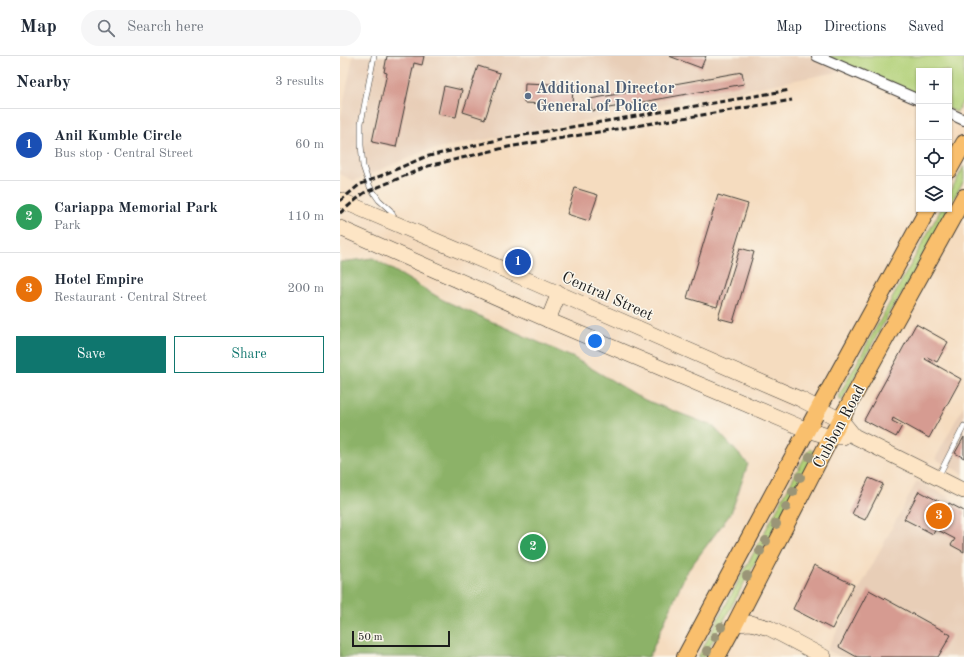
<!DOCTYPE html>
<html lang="en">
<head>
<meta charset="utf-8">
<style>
	:root { --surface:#fff; --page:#f6f6f7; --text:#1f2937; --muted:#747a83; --line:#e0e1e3; --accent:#0f766e }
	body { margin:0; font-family:"Old Standard TT",serif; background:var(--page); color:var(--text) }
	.controls { position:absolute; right:12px; top:12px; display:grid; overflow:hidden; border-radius:0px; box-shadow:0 1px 3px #0004 }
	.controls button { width:36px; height:36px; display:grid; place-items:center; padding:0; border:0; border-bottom:1px solid var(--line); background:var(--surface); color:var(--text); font:20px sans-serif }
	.scale { position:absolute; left:12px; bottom:10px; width:98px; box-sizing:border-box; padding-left:4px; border:2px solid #1c1c1c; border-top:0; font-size:11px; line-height:14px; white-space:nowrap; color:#1c1c1c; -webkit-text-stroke:3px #fbf7ec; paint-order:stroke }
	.you { position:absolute; left:255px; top:285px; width:14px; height:14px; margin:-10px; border:3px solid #fff; border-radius:50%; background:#1a73e8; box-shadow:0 0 0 6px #1a73e833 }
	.badge { display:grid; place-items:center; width:26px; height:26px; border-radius:50%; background:var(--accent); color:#fff; font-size:13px; font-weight:700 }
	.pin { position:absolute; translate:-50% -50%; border:2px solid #fff; box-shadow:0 1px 4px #0006 }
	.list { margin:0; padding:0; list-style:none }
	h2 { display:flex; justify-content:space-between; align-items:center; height:52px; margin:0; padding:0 16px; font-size:17px }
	h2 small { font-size:13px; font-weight:400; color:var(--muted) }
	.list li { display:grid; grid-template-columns:26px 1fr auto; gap:12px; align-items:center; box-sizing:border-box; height:72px; padding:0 16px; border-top:1px solid var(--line) }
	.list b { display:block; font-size:15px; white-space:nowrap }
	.list p { margin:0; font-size:13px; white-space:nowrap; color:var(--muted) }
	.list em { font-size:13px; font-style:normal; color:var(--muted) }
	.actions { display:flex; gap:8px; padding:12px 16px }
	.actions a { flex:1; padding:9px 0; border:1px solid var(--accent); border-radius:0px; text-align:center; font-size:14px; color:var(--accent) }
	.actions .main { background:var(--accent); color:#fff }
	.icon { flex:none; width:22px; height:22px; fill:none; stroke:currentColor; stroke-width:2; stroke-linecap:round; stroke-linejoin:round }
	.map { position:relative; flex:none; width:624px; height:601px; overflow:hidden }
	header { display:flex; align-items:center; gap:24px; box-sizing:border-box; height:56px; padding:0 20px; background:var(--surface); border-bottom:1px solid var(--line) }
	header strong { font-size:19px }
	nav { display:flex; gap:22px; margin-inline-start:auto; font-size:14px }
	.search { width:280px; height:36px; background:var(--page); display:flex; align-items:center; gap:10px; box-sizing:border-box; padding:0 14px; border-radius:22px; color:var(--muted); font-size:15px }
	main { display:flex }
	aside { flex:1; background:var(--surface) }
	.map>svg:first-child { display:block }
	.built { fill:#e8ceb7 }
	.green { fill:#b1d077; stroke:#66764a }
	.forest { fill:#8cb268; stroke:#546742 }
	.building { fill:#d69b91 }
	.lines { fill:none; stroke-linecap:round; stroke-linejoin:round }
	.lane-casing { stroke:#3d3934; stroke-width:6 }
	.street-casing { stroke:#3d3934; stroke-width:12 }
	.secondary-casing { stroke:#3d3934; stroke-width:16 }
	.primary-casing { stroke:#3d3934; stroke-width:18 }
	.lane { stroke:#fff; stroke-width:5 }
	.street { stroke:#fff; stroke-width:10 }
	.secondary { stroke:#fde5c5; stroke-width:15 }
	.primary { stroke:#f9bf6d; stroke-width:16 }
	.rail { stroke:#1c1c1c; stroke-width:3; stroke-dasharray:6 3; stroke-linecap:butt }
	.tree { fill:#9a9577 }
	.service-dot { fill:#5c6f8a; stroke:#fbf7ec; stroke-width:1.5 }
	.labels { text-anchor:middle; stroke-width:3; stroke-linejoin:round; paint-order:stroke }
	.service-label { font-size:16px; font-weight:bold; fill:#4e5e75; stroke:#fbf7ec; text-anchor:start }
	.street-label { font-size:16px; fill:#1c1c1c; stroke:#fbf7ec }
</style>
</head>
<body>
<header>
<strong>Map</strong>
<div class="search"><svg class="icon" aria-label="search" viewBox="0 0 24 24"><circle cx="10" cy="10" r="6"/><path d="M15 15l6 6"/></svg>Search here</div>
<nav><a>Map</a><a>Directions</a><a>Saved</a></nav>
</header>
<main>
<aside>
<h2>Nearby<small>3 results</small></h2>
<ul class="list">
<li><span class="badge" style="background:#1a4fb4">1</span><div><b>Anil Kumble Circle</b><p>Bus stop · Central Street</p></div><em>60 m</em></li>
<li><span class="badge" style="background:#2e9e5b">2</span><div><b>Cariappa Memorial Park</b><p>Park</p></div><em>110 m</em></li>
<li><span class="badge" style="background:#e8710a">3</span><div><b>Hotel Empire</b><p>Restaurant · Central Street</p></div><em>200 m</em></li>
</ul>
<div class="actions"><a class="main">Save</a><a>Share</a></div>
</aside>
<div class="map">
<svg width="624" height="601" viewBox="0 0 624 601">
	<rect width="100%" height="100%" fill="#fbf7ec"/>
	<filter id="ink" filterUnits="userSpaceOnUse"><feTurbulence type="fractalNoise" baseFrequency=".025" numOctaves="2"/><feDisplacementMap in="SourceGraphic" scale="8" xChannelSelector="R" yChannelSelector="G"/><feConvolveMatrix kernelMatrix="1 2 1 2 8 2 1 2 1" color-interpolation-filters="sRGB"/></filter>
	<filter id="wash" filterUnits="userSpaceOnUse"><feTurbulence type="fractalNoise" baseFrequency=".012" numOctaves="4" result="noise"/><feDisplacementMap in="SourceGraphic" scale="16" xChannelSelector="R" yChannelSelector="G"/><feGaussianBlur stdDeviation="0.9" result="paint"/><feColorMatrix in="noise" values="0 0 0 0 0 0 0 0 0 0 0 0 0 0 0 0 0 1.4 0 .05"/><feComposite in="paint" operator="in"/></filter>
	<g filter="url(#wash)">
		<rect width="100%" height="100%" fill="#f5dcbf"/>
		<g class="built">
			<polygon points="13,0 468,0 503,15 85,95 14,125 0,118 0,65"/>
			<polygon points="624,349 624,418 595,403"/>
			<polygon points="577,425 624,449 624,601 501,601 487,594"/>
		</g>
		<g class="green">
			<polygon points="487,0 624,0 624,43 617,56 609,53 609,15 579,15 579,40"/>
			<polygon points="624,110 624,124 609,151 609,138"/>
			<polygon points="601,153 608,153 566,231 550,255 502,344 499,344 499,341 501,336"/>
			<polygon points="469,393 475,396 364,601 358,601"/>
		</g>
		<polygon class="forest" points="33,202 103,244 234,302 305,344 373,370 408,408 391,457 346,517 309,601 0,601 0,206"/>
		<g id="blocks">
			<g class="building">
				<polygon points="47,0 84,0 82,9 74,7 56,91 32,86 47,17 44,16"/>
				<polygon points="329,0 366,0 361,12"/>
				<polygon points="138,10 160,17 145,63 123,56"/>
				<polygon points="402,16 404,28 252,55 250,43"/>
				<polygon points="185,27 233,29 232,49 184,47"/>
				<polygon points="104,30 122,34 116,61 98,58"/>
				<polygon points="235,132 258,139 249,165 227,158"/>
				<polygon points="378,139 408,148 377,251 347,242"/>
				<polygon points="400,192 414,196 393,266 378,262"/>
				<polygon points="576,268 608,286 597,306 587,301 585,303 621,323 589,382 553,362 552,365 562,370 556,381 524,364"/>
				<polygon points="624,381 624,402 615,397"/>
				<polygon points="529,422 543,428 525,464 512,458"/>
				<polygon points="579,435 608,450 609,447 624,455 624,496 611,489 615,483 596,473 593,478 564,463"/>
				<polygon points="474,509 514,529 492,573 453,553"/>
				<polygon points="529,534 611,579 598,601 517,601 499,591"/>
			</g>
		</g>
	</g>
	<g filter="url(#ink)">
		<use href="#blocks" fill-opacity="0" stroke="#3d3934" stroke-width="1"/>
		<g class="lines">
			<g class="lane-casing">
				<g id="lane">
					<polyline points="34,0 21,67 21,89 23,110 30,131 39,144 50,154 52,157 54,164"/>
					<polyline points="598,421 624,370"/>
				</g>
			</g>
			<g class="street-casing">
				<g id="street">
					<polyline points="477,0 579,44"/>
					<polyline points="609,57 624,64"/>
				</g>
			</g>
			<g class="secondary-casing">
				<g id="secondary">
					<polyline points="0,144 174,218 460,343 501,364 514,380 624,435"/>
					<polyline points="0,172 208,264 467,374 491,381 503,381"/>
					<polyline points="208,264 219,237"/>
					<polyline points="395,568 411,567 429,572 484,601"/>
				</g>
			</g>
			<g class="primary-casing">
				<g id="primary">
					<polyline points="609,114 624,87"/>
					<polyline points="345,601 479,352 588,153"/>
					<polyline points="377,601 395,568 491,381 624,141"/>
				</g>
			</g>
			<use href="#lane" class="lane"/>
			<use href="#street" class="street"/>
			<use href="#secondary" class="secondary"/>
			<use href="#primary" class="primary"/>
			<g class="rail">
				<polyline points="0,145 19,129 85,101 166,82 450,34"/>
				<polyline points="0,157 24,137 88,110 168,91 452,44"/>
			</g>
		</g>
		<g class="tree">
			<circle cx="470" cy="401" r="5"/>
			<circle cx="460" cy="421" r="5"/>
			<circle cx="453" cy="436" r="5"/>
			<circle cx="446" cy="451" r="5"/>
			<circle cx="436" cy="468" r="5"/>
			<circle cx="426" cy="485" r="5"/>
			<circle cx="420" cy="495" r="5"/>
			<circle cx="407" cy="520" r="5"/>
			<circle cx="381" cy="571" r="5"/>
			<circle cx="375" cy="581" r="5"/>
			<circle cx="367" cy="595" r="5"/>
		</g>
	</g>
	<circle class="service-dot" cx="188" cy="40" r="4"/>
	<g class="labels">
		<g class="service-label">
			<text x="196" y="37">Additional Director<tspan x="196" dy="18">General of Police</tspan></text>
		</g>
		<g class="street-label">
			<text transform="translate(268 239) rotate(24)" y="6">Central Street</text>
			<text transform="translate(498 370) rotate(-62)" y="6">Cubbon Road</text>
		</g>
	</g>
</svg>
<div class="controls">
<button>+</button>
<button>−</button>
<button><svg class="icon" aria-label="locate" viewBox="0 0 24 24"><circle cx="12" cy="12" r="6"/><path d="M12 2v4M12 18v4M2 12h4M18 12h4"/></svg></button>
<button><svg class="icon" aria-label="layers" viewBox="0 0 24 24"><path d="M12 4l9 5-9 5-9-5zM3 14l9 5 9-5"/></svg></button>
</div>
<div class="scale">50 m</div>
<div class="you"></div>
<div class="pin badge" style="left:178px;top:206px;background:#1a4fb4">1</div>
<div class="pin badge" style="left:193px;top:491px;background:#2e9e5b">2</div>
<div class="pin badge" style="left:599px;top:460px;background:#e8710a">3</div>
</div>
</main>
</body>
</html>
